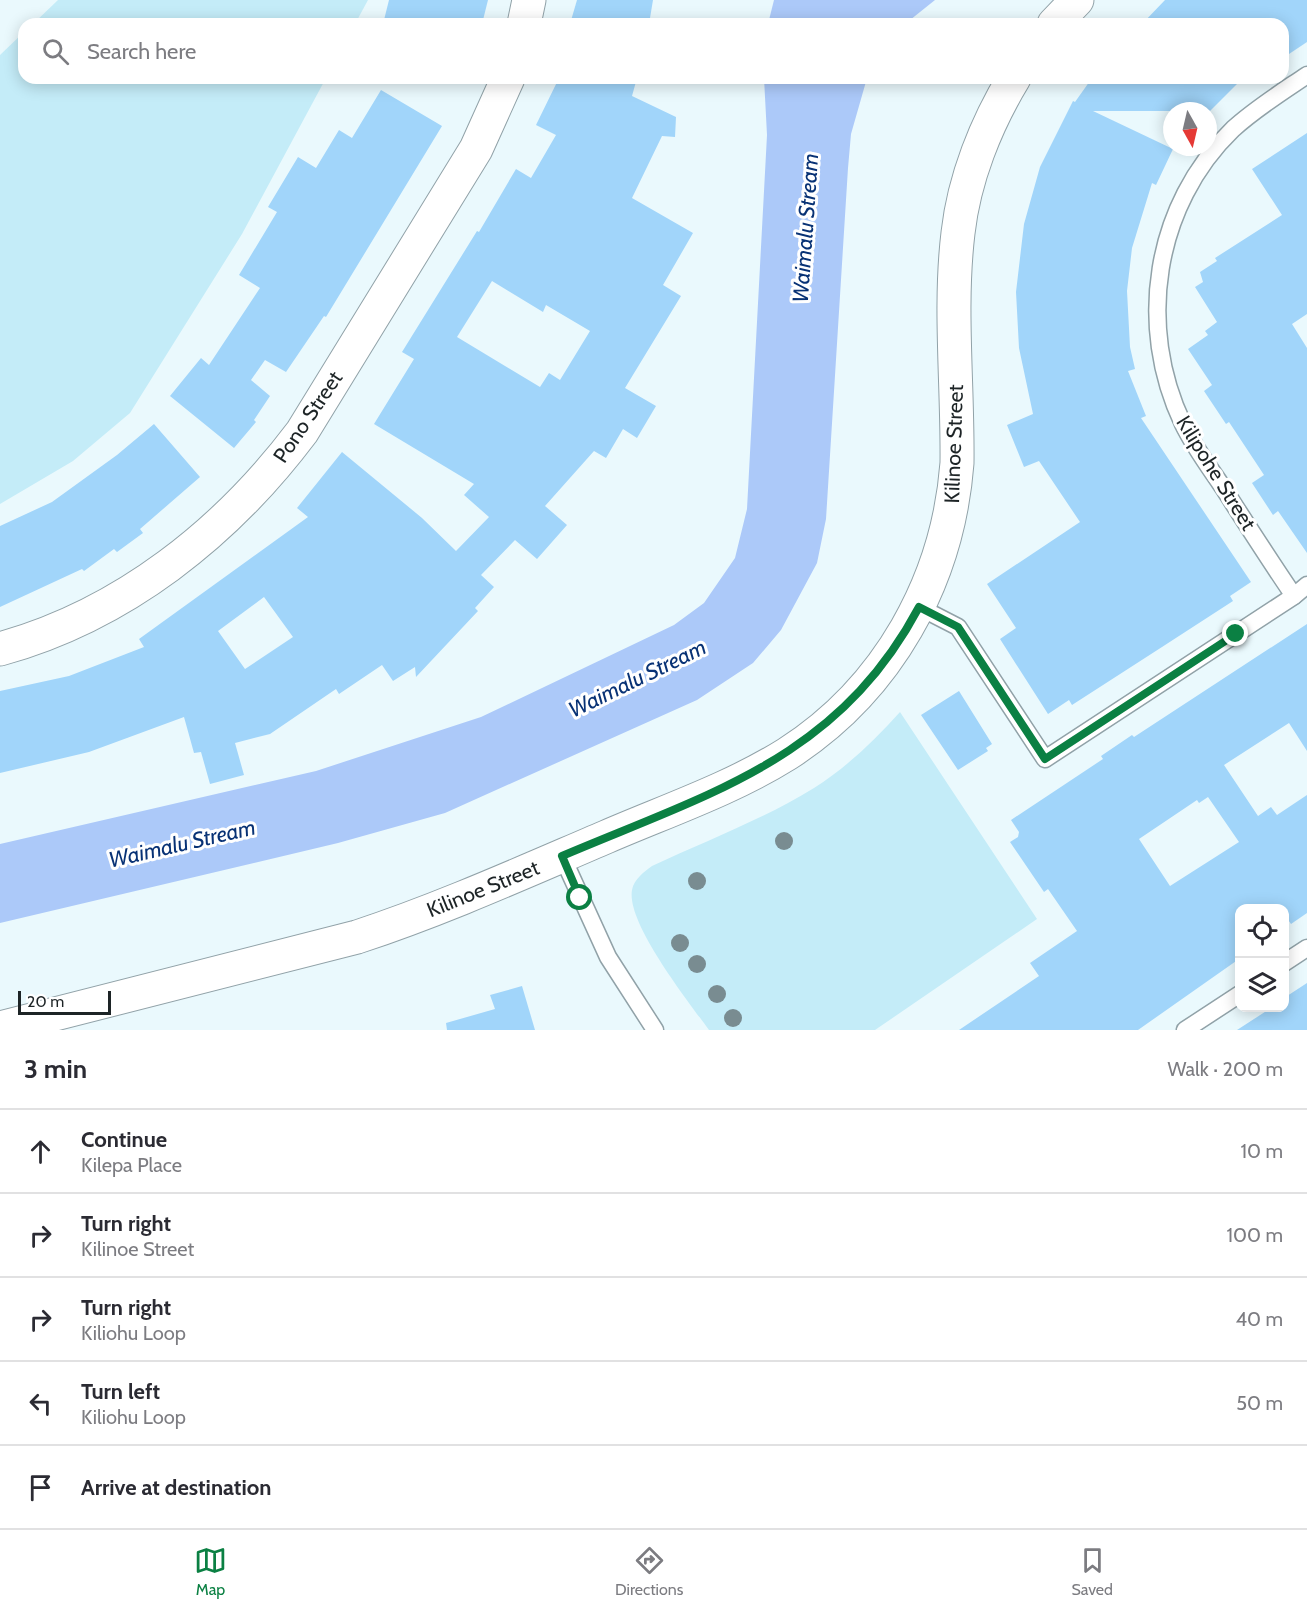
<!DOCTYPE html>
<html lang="en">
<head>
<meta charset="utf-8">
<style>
	:root { --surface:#fff; --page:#f2f2f3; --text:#2b2b33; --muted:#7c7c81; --line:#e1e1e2; --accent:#0b8043 }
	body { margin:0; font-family:Cabin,sans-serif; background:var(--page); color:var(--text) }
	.controls { position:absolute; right:18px; bottom:18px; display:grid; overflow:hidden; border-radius:12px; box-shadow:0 3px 15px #0003 }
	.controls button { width:54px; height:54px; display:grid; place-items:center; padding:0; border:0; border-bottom:2px solid var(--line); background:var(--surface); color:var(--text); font:30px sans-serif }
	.compass { position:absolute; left:1163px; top:102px; width:54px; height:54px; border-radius:50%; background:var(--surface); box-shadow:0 3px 15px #0003; rotate:172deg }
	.scale { position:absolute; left:18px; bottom:15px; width:93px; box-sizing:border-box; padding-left:6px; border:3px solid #1d2426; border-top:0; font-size:16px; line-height:21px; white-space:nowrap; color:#1d2426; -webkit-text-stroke:4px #fff; paint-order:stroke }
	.stop { position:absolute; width:18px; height:18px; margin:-14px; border:4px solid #0b8043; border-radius:50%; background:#fff }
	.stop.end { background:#0b8043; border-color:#fff; box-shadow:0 2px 6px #0008 }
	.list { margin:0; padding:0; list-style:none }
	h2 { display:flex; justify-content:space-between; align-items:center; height:78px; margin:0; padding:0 24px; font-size:26px }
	h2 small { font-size:20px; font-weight:400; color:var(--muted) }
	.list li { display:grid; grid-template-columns:39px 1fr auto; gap:18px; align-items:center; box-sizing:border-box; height:84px; padding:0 24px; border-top:2px solid var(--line) }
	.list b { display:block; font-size:22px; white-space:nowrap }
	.list p { margin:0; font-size:20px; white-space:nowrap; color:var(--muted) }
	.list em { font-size:20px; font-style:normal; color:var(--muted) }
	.icon { flex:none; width:33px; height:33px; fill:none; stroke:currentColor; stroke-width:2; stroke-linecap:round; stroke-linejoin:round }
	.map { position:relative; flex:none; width:1307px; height:1030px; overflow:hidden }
	.search { position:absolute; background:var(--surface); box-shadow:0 3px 15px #0003; left:18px; right:18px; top:18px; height:66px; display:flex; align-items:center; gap:15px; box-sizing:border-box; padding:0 21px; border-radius:18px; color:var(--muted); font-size:22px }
	.sheet { height:498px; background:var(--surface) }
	nav { display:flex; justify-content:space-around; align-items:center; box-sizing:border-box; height:84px; border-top:2px solid var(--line); background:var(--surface); font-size:16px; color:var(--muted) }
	nav a { display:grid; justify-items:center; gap:3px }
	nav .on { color:var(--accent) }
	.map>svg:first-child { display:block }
	.green { fill:#c4ecf8 }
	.water { fill:#acc9f9 }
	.building { fill:#a1d5fa; fill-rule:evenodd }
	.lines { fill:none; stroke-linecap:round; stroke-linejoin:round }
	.lane-casing { stroke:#91a2a8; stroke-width:19 }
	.street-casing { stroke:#91a2a8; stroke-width:35 }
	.lane { stroke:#fff; stroke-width:16 }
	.street { stroke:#fff; stroke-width:33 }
	.tree { fill:#798c91 }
	.route { stroke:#0b8043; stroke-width:8 }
	.labels { text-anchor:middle; stroke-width:6; stroke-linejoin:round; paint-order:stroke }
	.street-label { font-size:21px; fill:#1d2426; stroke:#fff }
	.water-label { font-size:22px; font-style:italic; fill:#083275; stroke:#fff }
</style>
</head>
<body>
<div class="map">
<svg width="1307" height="1030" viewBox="0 0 1307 1030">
	<rect width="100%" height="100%" fill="#eaf9fd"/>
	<g class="green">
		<polygon points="58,0 368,0 355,24 33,24"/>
		<polygon points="24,32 24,78 326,78 242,234 130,413 73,461 0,504 0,55"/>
		<path d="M900,712l137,207 -162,111h-166c-20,-28 -83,-107 -77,-140 2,-11 12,-18 20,-24 54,-25 112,-47 162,-78 33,-21 61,-48 86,-76z"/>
	</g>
	<g class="water">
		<polygon points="774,0 935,0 905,24 768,24"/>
		<polygon points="764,78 867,78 851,134 848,168 826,519 817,563 781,630 753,663 697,700 445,813 338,843 0,923 0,844 316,771 481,717 674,625 704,603 735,558 747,509 767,135"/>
	</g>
	<g class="building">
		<polygon points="389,0 488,0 482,24 383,24"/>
		<polygon points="577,0 653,0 649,24 570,24"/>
		<polygon points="1165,0 1307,0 1307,42 1283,58 1283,24 1142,24"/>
		<path d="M559,78h78l-5,18 44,21 -1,20 -13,-1 -30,62 61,35 -30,52 18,11 -56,92 31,18 -19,32 -14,-9 -17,29 -12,-7 -49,55 22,19 -30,34 -22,-19 -34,35 13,12 -19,21 3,3 -62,66 -1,-10 -22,14 -11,-16 -43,29 -3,-5 -66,45 -35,9 9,32 -34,9 -9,-32 -7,1 -10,-36 -95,35 -89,21v-82l69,-15 75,-29 -5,-8 169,-122 -11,-9 45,-56 80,66 34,33 33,-34 -25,-22 10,-11 -100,-60 40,-65 -12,-7 75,-121 2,1 37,-63 15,9 25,-43 -20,-10zM492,281l51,31 3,-7 44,26 -30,49 -11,-7 -9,14 -83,-50zM264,597l29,40 -48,32 -27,-38z"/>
		<polygon points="1092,78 1243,78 1210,111 1093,111 1173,149 1156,185 1152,183 1132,248 1127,291 1130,347 1135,369 1128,371 1146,416 1141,418 1251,582 1230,596 1233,601 1162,647 1072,705 1069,700 1048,714 1000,639 1016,628 987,584 1080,522 1039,461 1024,467 1007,425 1033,414 1019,348 1016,292 1024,224 1040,167 1073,101 1075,102"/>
		<polygon points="381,90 442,126 326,317 324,316 286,372 265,360 251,380 270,396 254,420 256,422 234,448 170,396 201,358 209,365 260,288 239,275 277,212 268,207 298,157 316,168 339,130 352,138"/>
		<polygon points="1307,133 1307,314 1292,324 1307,348 1307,553 1278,511 1273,515 1252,483 1264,475 1229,422 1226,424 1204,391 1212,385 1188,349 1208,335 1205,331 1217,322 1195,287 1203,282 1200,272 1217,261 1215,258 1282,215 1252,169"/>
		<polygon points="154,424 200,477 140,529 143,533 117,552 114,549 84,571 82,569 0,607 0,526 52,502 117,455"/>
		<path d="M1307,624v127l-18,-28 -65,42 34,51 13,-9 6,8 30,-20v118l-16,11 -7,-10v-5h-45v50l-101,71h-179l80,-54 -9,-13 47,-32 -29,-42 -4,3 -34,-50 8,-5 1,-5 -8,-12 92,-61 -2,-3 31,-21 2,2zM1208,797l31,45 -69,44 -31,-47 58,-39 2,3z"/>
		<polygon points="959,691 992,744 986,748 988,751 958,770 921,715"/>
		<polygon points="1307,983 1307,1030 1237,1030 1271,1008 1284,1008 1284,998"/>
		<polygon points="522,986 535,1030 447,1030 446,1023 495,1009 490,995"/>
	</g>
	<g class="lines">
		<g class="lane-casing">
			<g id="lane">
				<path d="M1294,596c-24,-35 -47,-71 -70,-107 -14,-21 -30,-42 -41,-65 -47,-98 -29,-219 50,-295 23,-21 49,-37 74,-54"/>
				<polyline points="919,607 958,627 1045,759 1294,596 1307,585"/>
				<polyline points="562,856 608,957 655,1030"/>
				<polyline points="1284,963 1307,948"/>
				<polyline points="1185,1030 1240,994"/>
			</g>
		</g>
		<g class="street-casing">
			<g id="street">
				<polyline points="524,24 529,0"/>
				<polyline points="1054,24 1077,0"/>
				<path d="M0,649c123,-34 226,-116 302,-217l174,-283 32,-71"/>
				<path d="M0,1028l357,-91c85,-28 167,-65 249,-100 60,-26 125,-48 181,-83 101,-65 161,-173 170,-291 1,-76 -8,-155 1,-230 6,-54 28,-109 56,-155"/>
			</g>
		</g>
		<use href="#lane" class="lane"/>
		<use href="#street" class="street"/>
	</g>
	<g class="tree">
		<circle cx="784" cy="841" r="9"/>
		<circle cx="697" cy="881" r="9"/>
		<circle cx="680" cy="943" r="9"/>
		<circle cx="697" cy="964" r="9"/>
		<circle cx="717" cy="994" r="9"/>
		<circle cx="733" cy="1018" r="9"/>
	</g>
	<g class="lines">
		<path class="route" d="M580,898l-18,-42c148,-63 276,-97 357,-249l39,20 87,132 191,-125"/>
	</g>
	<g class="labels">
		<g class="street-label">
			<text transform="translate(308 417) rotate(-56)" y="7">Pono Street</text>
			<text transform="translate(954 444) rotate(-88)" y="7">Kilinoe Street</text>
			<text transform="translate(1216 473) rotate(58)" y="7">Kilipohe Street</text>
			<text transform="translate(483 889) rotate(-22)" y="7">Kilinoe Street</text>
		</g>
		<g class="water-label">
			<text transform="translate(805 228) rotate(-86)" y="8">Waimalu Stream</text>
			<text transform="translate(637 678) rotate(-26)" y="8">Waimalu Stream</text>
			<text transform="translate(182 843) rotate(-13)" y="8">Waimalu Stream</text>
		</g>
	</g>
</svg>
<div class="controls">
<button><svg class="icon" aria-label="locate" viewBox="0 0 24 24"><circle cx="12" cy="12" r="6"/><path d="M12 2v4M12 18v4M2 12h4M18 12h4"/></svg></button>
<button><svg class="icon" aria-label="layers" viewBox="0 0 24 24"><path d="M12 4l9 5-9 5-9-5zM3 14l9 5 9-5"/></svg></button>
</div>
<svg class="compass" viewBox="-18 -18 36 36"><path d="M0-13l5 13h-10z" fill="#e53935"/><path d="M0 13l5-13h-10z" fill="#7c7c81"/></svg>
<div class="scale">20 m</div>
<div class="stop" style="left:580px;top:898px"></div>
<div class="stop end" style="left:1236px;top:634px"></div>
<div class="search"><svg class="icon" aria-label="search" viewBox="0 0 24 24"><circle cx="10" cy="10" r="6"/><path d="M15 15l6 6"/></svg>Search here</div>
</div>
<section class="sheet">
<h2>3 min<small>Walk · 200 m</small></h2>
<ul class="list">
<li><svg class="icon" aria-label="ahead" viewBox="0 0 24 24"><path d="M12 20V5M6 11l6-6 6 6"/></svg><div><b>Continue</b><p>Kilepa Place</p></div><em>10 m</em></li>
<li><svg class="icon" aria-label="right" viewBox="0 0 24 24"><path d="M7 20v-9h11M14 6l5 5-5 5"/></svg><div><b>Turn right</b><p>Kilinoe Street</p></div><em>100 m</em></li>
<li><svg class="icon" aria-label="right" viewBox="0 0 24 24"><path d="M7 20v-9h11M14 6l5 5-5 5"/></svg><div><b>Turn right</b><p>Kiliohu Loop</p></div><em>40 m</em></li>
<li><svg class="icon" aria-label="left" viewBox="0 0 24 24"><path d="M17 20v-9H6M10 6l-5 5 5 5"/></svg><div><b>Turn left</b><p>Kiliohu Loop</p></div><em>50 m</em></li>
<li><svg class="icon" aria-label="arrive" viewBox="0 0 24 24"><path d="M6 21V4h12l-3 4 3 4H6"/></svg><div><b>Arrive at destination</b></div></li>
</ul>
</section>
<nav>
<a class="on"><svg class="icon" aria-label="map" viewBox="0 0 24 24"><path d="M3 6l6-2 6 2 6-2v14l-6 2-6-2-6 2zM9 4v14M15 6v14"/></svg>Map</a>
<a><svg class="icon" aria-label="directions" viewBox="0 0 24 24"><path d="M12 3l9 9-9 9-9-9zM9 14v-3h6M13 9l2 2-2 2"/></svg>Directions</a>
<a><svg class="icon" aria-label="saved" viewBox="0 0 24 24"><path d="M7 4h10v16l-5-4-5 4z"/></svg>Saved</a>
</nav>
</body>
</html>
